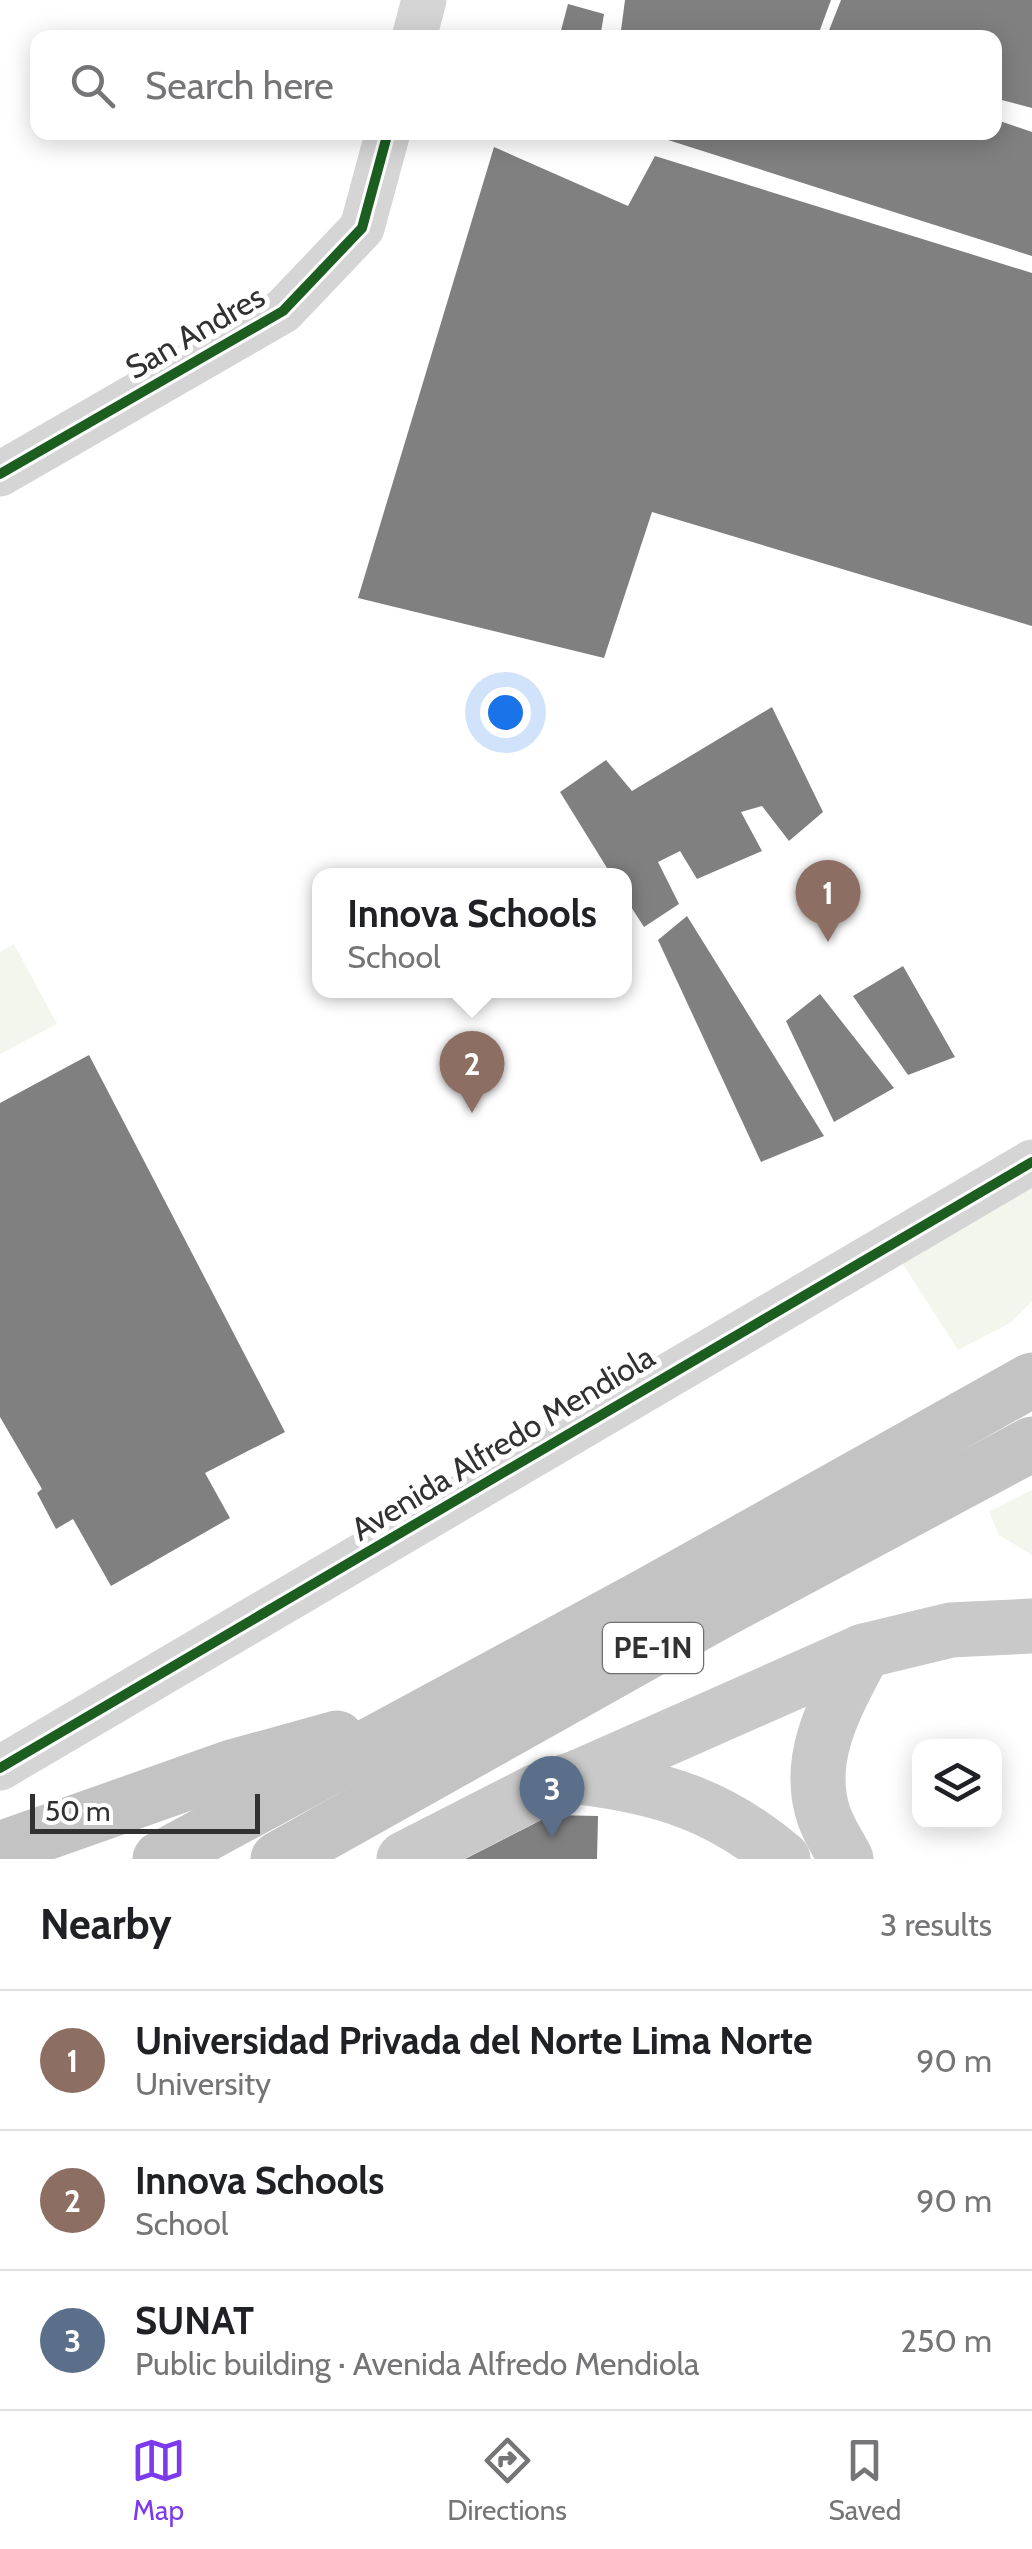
<!DOCTYPE html>
<html lang="en">
<head>
<meta charset="utf-8">
<style>
	:root { --surface:#fff; --page:#f6f6f6; --text:#202124; --muted:#757577; --line:#e0e0e0; --accent:#7c3aed }
	body { margin:0; font-family:Cabin,sans-serif; background:var(--page); color:var(--text) }
	.controls { position:absolute; right:30px; bottom:30px; display:grid; overflow:hidden; border-radius:20px; box-shadow:0 5px 25px #0003 }
	.controls button { width:90px; height:90px; display:grid; place-items:center; padding:0; border:0; border-bottom:2px solid var(--line); background:var(--surface); color:var(--text); font:50px sans-serif }
	.scale { position:absolute; left:30px; bottom:25px; width:230px; box-sizing:border-box; padding-left:10px; border:5px solid #313131; border-top:0; font-size:28px; line-height:35px; white-space:nowrap; color:#313131; -webkit-text-stroke:8px #fff; paint-order:stroke }
	.you { position:absolute; left:505px; top:712px; width:35px; height:35px; margin:-25px; border:8px solid #fff; border-radius:50%; background:#1a73e8; box-shadow:0 0 0 15px #1a73e833 }
	.badge { display:grid; place-items:center; width:65px; height:65px; border-radius:50%; background:var(--accent); color:#fff; font-size:32px; font-weight:700 }
	.pin { position:absolute; translate:-50% -82px; filter:drop-shadow(0 2px 5px #0008) }
	.pin::after { content:''; position:absolute; top:52px; width:35px; height:30px; background:inherit; clip-path:polygon(0 0,100% 0,50% 100%) }
	.popup { position:absolute; left:312px; top:868px; width:320px; height:130px; box-sizing:border-box; display:grid; place-content:center; border-radius:20px; background:var(--surface); filter:drop-shadow(0 2px 8px #0005); font-size:32px; white-space:nowrap; color:var(--muted) }
	.popup b { font-size:38px; color:var(--text) }
	.popup::after { content:''; position:absolute; left:50%; top:100%; margin-left:-20px; border:20px solid transparent; border-top-color:var(--surface) }
	.list { margin:0; padding:0; list-style:none }
	h2 { display:flex; justify-content:space-between; align-items:center; height:130px; margin:0; padding:0 40px; font-size:42px }
	h2 small { font-size:32px; font-weight:400; color:var(--muted) }
	.list li { display:grid; grid-template-columns:65px 1fr auto; gap:30px; align-items:center; box-sizing:border-box; height:140px; padding:0 40px; border-top:2px solid var(--line) }
	.list b { display:block; font-size:38px; white-space:nowrap }
	.list p { margin:0; font-size:32px; white-space:nowrap; color:var(--muted) }
	.list em { font-size:32px; font-style:normal; color:var(--muted) }
	.icon { flex:none; width:55px; height:55px; fill:none; stroke:currentColor; stroke-width:2; stroke-linecap:round; stroke-linejoin:round }
	.map { position:relative; flex:none; width:1032px; height:1859px; overflow:hidden }
	.search { position:absolute; background:var(--surface); box-shadow:0 5px 25px #0003; left:30px; right:30px; top:30px; height:110px; display:flex; align-items:center; gap:25px; box-sizing:border-box; padding:0 35px; border-radius:20px; color:var(--muted); font-size:38px }
	.sheet { height:550px; background:var(--surface) }
	nav { display:flex; justify-content:space-around; align-items:center; box-sizing:border-box; height:140px; border-top:2px solid var(--line); background:var(--surface); font-size:28px; color:var(--muted) }
	nav a { display:grid; justify-items:center; gap:5px }
	nav .on { color:var(--accent) }
	.map>svg:first-child { display:block }
	.green { fill:#f2f6ed }
	.building { fill:#808080 }
	.lines { fill:none; stroke-linecap:round; stroke-linejoin:round }
	.minor { stroke:#d5d5d5; stroke-width:45 }
	.major { stroke:#c9c9c9; stroke-width:55 }
	.highway { stroke:#c3c3c3; stroke-width:55 }
	.cycleway-casing { stroke:#fff; stroke-width:16 }
	.cycleway { stroke:#1b5e20; stroke-width:10 }
	.labels { text-anchor:middle; stroke-width:10; stroke-linejoin:round; paint-order:stroke }
	.shield { fill:#fff; stroke:#6f6f6f; stroke-width:2.5 }
	.shield-label { font-size:30px; font-weight:bold; fill:#313131 }
	.street-label { font-size:32px; fill:#313131; stroke:#fff }
</style>
</head>
<body>
<div class="map">
<svg width="1032" height="1859" viewBox="0 0 1032 1859">
	<rect width="100%" height="100%" fill="#fff"/>
	<g class="green">
		<polygon points="14,944 57,1024 0,1054 0,952"/>
		<polygon points="1032,1180 1032,1301 1010,1323 958,1350 897,1255"/>
		<polygon points="1032,1490 1032,1555 999,1535 989,1512"/>
	</g>
	<g class="building">
		<polygon points="625,0 831,0 817,38 620,38"/>
		<polygon points="841,0 1032,0 1032,108 994,98 994,38 826,38"/>
		<polygon points="568,4 604,14 600,38 559,38"/>
		<polygon points="994,119 1032,132 1032,256 646,133 994,132"/>
		<polygon points="494,147 628,206 655,156 1032,273 1032,626 652,512 604,658 358,598"/>
		<polygon points="772,707 823,812 789,841 762,806 741,812 762,851 697,879 680,851 658,862 679,904 644,927 624,896 624,876 612,876 560,792 606,760 632,791"/>
		<polygon points="687,916 824,1136 761,1162 658,940"/>
		<polygon points="903,966 955,1057 908,1075 853,996"/>
		<polygon points="820,994 894,1088 834,1122 786,1021"/>
		<polygon points="89,1055 285,1432 205,1473 230,1518 111,1586 73,1519 56,1529 37,1493 42,1489 0,1417 0,1103"/>
		<polygon points="551,1815 598,1816 597,1859 465,1859"/>
	</g>
	<g class="lines">
		<g class="minor">
			<polyline points="414,38 424,0"/>
			<polyline points="0,474 283,311 362,228 388,132"/>
			<polyline points="0,1768 1032,1162"/>
		</g>
		<g class="major">
			<path d="M579,1777c81,10 141,28 204,82"/>
			<polyline points="404,1859 537,1791 579,1777 864,1651 951,1630 1032,1626"/>
			<path d="M846,1859c-7,-14 -17,-28 -22,-43 -20,-59 13,-113 40,-165"/>
		</g>
		<g class="highway">
			<polyline points="0,1849 232,1767 337,1738"/>
			<polyline points="160,1859 646,1596 1032,1380"/>
			<polyline points="278,1859 713,1615 1032,1444"/>
		</g>
		<g class="cycleway-casing">
			<g id="cycleway">
				<polyline points="0,474 283,311 362,228 388,132"/>
				<polyline points="0,1768 1032,1162"/>
			</g>
		</g>
		<use href="#cycleway" class="cycleway"/>
	</g>
	<g class="labels">
		<rect class="shield" x="603" y="1623" width="100" height="50" rx="8"/>
		<g class="shield-label">
			<text x="653" y="1658">PE-1N</text>
		</g>
		<g class="street-label">
			<text transform="translate(195 332) rotate(-30)" y="11">San Andres</text>
			<text transform="translate(503 1443) rotate(-31)" y="11">Avenida Alfredo Mendiola</text>
		</g>
	</g>
</svg>
<div class="controls">
<button><svg class="icon" aria-label="layers" viewBox="0 0 24 24"><path d="M12 4l9 5-9 5-9-5zM3 14l9 5 9-5"/></svg></button>
</div>
<div class="scale">50 m</div>
<div class="you"></div>
<div class="pin badge" style="left:828px;top:942px;background:#8d6e63">1</div>
<div class="pin badge" style="left:472px;top:1113px;background:#8d6e63">2</div>
<div class="popup"><b>Innova Schools</b>School</div>
<div class="pin badge" style="left:552px;top:1838px;background:#5c6f8a">3</div>
<div class="search"><svg class="icon" aria-label="search" viewBox="0 0 24 24"><circle cx="10" cy="10" r="6"/><path d="M15 15l6 6"/></svg>Search here</div>
</div>
<section class="sheet">
<h2>Nearby<small>3 results</small></h2>
<ul class="list">
<li><span class="badge" style="background:#8d6e63">1</span><div><b>Universidad Privada del Norte Lima Norte</b><p>University</p></div><em>90 m</em></li>
<li><span class="badge" style="background:#8d6e63">2</span><div><b>Innova Schools</b><p>School</p></div><em>90 m</em></li>
<li><span class="badge" style="background:#5c6f8a">3</span><div><b>SUNAT</b><p>Public building · Avenida Alfredo Mendiola</p></div><em>250 m</em></li>
</ul>
</section>
<nav>
<a class="on"><svg class="icon" aria-label="map" viewBox="0 0 24 24"><path d="M3 6l6-2 6 2 6-2v14l-6 2-6-2-6 2zM9 4v14M15 6v14"/></svg>Map</a>
<a><svg class="icon" aria-label="directions" viewBox="0 0 24 24"><path d="M12 3l9 9-9 9-9-9zM9 14v-3h6M13 9l2 2-2 2"/></svg>Directions</a>
<a><svg class="icon" aria-label="saved" viewBox="0 0 24 24"><path d="M7 4h10v16l-5-4-5 4z"/></svg>Saved</a>
</nav>
</body>
</html>
